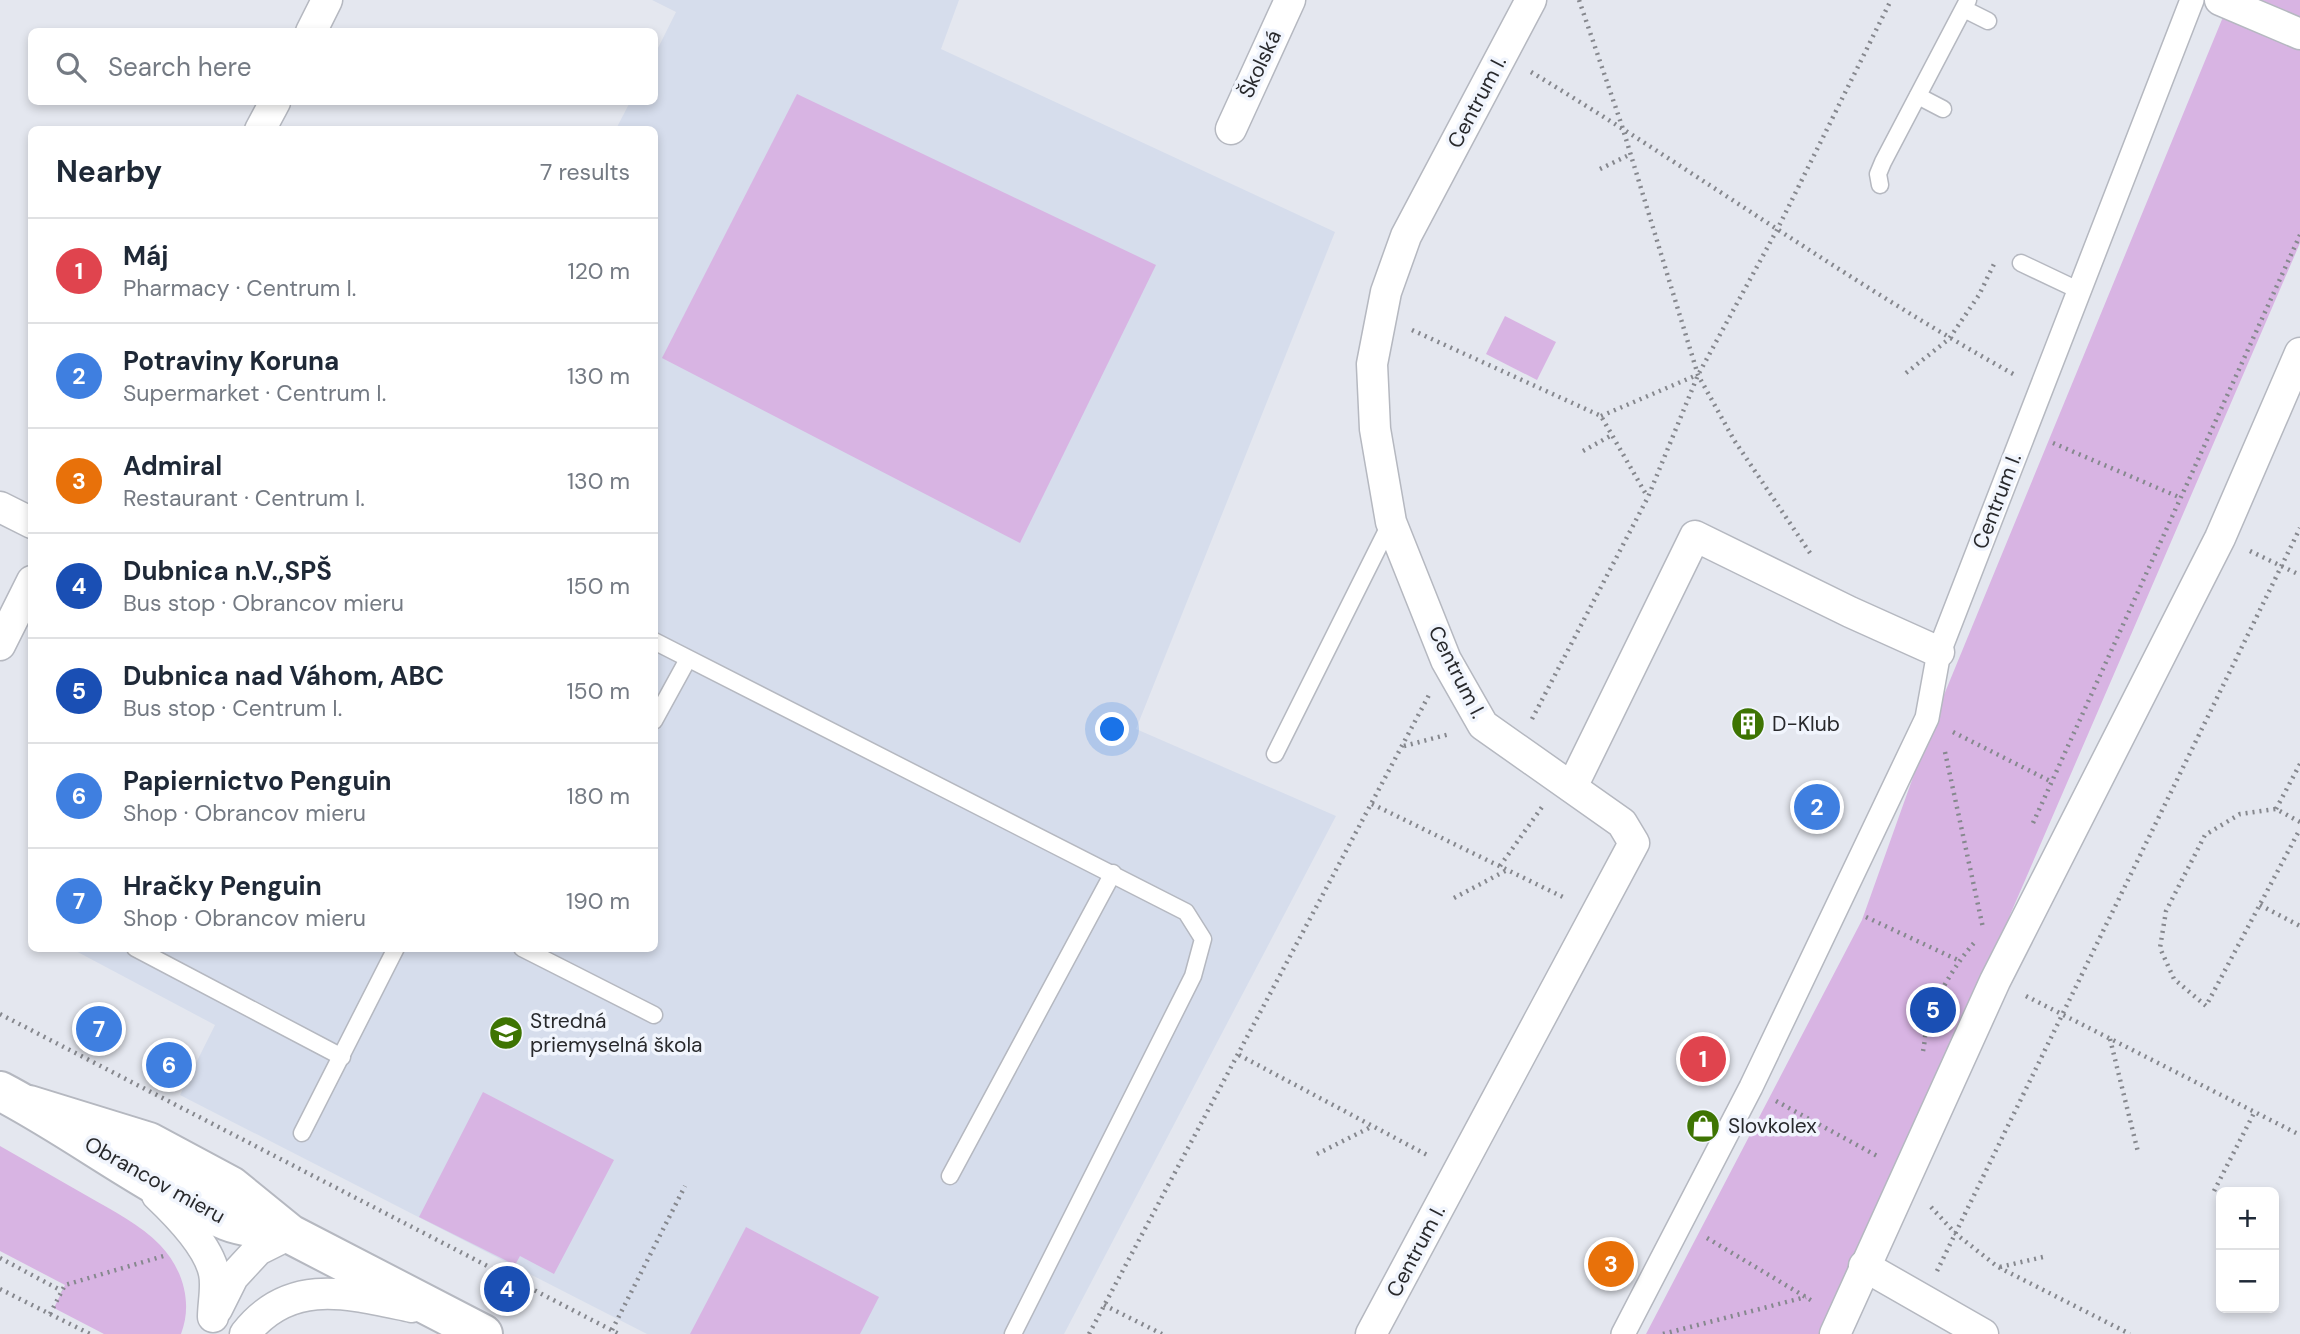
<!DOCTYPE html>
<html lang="en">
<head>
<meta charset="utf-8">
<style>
	:root { --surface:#fff; --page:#f2f2f3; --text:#1f2937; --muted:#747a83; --line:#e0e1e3; --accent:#3e7402 }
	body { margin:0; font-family:"DM Sans",sans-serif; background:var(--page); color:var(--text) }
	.controls { position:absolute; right:21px; bottom:21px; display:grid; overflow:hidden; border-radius:10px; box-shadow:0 4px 10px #0003 }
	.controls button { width:63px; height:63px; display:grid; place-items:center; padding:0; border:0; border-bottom:2px solid var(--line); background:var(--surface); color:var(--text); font:35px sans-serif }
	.you { position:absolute; left:1113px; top:730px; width:24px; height:24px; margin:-18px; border:5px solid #fff; border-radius:50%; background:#1a73e8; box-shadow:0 0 0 10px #1a73e833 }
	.badge { display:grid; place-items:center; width:46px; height:46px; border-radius:50%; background:var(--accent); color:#fff; font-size:23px; font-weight:700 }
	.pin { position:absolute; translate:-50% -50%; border:4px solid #fff; box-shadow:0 2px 7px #0006 }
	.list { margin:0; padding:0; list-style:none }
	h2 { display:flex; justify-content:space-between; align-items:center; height:91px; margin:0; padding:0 28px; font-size:30px }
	h2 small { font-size:23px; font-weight:400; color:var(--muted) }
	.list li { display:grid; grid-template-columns:46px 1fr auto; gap:21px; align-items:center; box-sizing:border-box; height:105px; padding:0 28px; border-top:2px solid var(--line) }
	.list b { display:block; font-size:26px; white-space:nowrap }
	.list p { margin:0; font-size:23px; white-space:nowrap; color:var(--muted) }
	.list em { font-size:23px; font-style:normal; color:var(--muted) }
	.icon { flex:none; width:38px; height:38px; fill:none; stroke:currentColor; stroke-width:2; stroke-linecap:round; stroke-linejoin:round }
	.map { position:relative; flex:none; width:2300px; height:1334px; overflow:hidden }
	.search { position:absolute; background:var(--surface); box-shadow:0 4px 10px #0003; left:28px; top:28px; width:630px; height:77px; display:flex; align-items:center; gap:18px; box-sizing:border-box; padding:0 24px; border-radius:10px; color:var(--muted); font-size:26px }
	.panel { position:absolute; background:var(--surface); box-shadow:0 4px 10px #0003; left:28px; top:126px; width:630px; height:826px; border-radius:10px }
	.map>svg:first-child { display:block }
	.built { fill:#d6ddec }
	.green { fill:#d8b4e3 }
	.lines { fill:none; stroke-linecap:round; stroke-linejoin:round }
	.service-casing { stroke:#b5b8c0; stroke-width:19 }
	.pedestrian-casing { stroke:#b5b8c0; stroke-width:26 }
	.minor-casing { stroke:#b5b8c0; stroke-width:33 }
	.primary-casing { stroke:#b5b8c0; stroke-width:42 }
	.path { stroke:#86888e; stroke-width:4.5; stroke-dasharray:2 5; stroke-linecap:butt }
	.service { stroke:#fff; stroke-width:16 }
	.pedestrian { stroke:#fff; stroke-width:23 }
	.minor { stroke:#fff; stroke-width:30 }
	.primary { stroke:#fff; stroke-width:38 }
	.labels { text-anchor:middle; stroke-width:7; stroke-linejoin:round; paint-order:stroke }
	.street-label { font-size:21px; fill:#28292c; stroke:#f1f5fd }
	.poi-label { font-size:21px; fill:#28292c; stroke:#f1f5fd; text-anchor:start }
</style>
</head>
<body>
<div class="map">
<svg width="2300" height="1334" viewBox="0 0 2300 1334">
	<rect width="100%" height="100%" fill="#e4e7ef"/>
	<polygon class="built" points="652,0 959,0 941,49 1335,232 1136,729 1336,816 1064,1334 647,1334 180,1095 215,1025 72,949 654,948 654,130 616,129 630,102 654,102 655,54 676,12"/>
	<g class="green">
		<polygon points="2230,0 2300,0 2300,243 2010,915 1995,981 1831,1334 1646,1334 1862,920 1932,724"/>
		<polygon points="797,94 1156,265 1020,543 662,358"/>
		<polygon points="1505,316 1556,342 1537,380 1486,354"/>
		<polygon points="483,1092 614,1160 554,1274 520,1256 515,1265 419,1217"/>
		<path d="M0,1146c30,17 59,34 89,51 24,14 52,28 71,48 23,24 33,58 21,89h-77l-50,-26 11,-23 -65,-34z"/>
		<polygon points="746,1227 879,1297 860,1334 690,1334"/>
	</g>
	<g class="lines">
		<g class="service-casing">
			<g id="service">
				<polyline points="1964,9 1988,21"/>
				<polyline points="1918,96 1943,109"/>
				<polyline points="1880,185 1878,174 1883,162 1968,0"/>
				<polyline points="2021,263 2078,290"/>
				<polyline points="654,641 1186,912 1203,939 1193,976 1013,1334"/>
				<polyline points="654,721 688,659"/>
				<polyline points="1275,754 1391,522"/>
				<polyline points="135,948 342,1057"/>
				<polyline points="522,948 654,1015"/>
				<polyline points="302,1133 396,948"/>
				<polyline points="950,1176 1113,873"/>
			</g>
		</g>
		<g class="pedestrian-casing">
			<polyline id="pedestrian" points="1623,1334 1751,1087 1927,718 1939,652 2192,0"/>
		</g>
		<g class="minor-casing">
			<g id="minor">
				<polyline points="2220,0 2300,34"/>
				<polyline points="311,32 327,0"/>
				<polyline points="1231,129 1290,0"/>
				<polyline points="260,130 275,102"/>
				<polyline points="0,507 32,523"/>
				<polyline points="0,645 32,581"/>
				<polyline points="1572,787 1695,536 1850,612 1939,652"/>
				<path d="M157,1195c20,19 51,50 57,78 3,13 -1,31 -1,44"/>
				<polyline points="1864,1266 1983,1334"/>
				<polyline points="217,1309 233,1277 258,1250 290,1234"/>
				<path d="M245,1334c45,-58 105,-40 167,-27"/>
				<polyline points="1371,1334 1634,843 1622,823 1483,725 1446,660 1391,522 1375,429 1372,364 1386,292 1406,236 1531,0"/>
				<polyline points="1835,1334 1995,981 2220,538 2300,353"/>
			</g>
		</g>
		<g class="primary-casing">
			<g id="primary">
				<path d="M0,1091c77,40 146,96 227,130 17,7 39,8 57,12"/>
				<polyline points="29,1105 149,1142 231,1186 290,1234 483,1334"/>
			</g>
		</g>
		<g class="path">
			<polyline points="1579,0 1622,126 1698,375 1734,440 1810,553"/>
			<path d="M1531,72c163,98 318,211 484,303"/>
			<polyline points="1600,169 1631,154"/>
			<polyline points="1412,330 1601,416 1647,496"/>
			<polyline points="1906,373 1949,339 1979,295 1994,264"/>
			<polyline points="1601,416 1697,375"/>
			<polyline points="2053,443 2181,498"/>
			<polyline points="1583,451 1612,435"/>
			<polyline points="2250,551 2300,575"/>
			<polyline points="1532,719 1648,497 1698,375 1778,228 1891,0"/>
			<polyline points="1953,732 2052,782"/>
			<polyline points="1404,746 1450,734"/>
			<polyline points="1945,752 1983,928"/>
			<polyline points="1372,804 1567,899"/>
			<polyline points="2276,809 2300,764"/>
			<polyline points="2300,822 2276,809 2240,814 2205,835 2166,911 2160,948 2174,979 2206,1006 2300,829"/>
			<polyline points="2033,823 2300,235"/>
			<polyline points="1500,866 1542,807"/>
			<polyline points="1454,898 1507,870"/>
			<polyline points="2260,905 2300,926"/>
			<polyline points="1866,917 1960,961"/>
			<polyline points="2026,996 2300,1135"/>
			<polyline points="0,1014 619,1334"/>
			<polyline points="2110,1039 2138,1152"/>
			<path d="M1923,1051c2,-9 2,-19 4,-27 8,-26 29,-61 47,-81"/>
			<polyline points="1239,1055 1429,1156"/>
			<polyline points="1776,1101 1879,1157"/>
			<polyline points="1317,1154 1373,1126"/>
			<polyline points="2214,1191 2254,1113"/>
			<polyline points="1931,1207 1956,1234 1998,1267 2130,1334"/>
			<polyline points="1707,1238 1814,1302"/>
			<polyline points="0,1258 62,1291"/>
			<polyline points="2000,1267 2043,1257"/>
			<polyline points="1937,1271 2300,528"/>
			<polyline points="0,1289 90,1334"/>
			<polyline points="1104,1305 1162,1334"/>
			<polyline points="50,1314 65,1285 167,1255"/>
			<polyline points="612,1330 685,1186"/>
			<polyline points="1089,1334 1429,695"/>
			<polyline points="1663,1334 1806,1297"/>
		</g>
		<use href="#service" class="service"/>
		<use href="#pedestrian" class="pedestrian"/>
		<use href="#minor" class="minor"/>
		<use href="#primary" class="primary"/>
	</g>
	<defs>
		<g id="building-disc" transform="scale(1.75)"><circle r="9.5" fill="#3e7402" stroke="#f1f5fd"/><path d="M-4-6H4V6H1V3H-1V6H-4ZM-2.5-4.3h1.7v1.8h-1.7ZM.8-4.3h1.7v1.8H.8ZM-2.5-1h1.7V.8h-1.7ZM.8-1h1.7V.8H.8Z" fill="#fff"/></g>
		<g id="university-disc" transform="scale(1.75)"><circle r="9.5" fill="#3e7402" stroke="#f1f5fd"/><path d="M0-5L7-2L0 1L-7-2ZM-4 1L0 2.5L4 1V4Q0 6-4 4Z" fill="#fff"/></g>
		<g id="shop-disc" transform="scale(1.75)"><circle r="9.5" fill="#3e7402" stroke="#f1f5fd"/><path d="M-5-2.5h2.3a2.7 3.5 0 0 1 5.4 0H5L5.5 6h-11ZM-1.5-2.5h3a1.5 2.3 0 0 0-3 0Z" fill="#fff"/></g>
	</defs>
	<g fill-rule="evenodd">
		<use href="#building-disc" x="1748" y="724"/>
		<use href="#university-disc" x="506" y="1033"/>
		<use href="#shop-disc" x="1703" y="1126"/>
	</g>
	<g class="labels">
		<g class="street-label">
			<text transform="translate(1260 64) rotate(-65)" y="7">Školská</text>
			<text transform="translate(1477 102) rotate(-62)" y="7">Centrum I.</text>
			<text transform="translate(1997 501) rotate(-69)" y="7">Centrum I.</text>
			<text transform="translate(1457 672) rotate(63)" y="7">Centrum I.</text>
			<text transform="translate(155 1180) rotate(29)" y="7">Obrancov mieru</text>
			<text transform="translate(1416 1251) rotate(-62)" y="7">Centrum I.</text>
		</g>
		<g class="poi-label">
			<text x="1772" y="731">D-Klub</text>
			<text x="530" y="1028">Stredná<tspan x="530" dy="24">priemyselná škola</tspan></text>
			<text x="1728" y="1133">Slovkolex</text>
		</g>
	</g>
</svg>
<div class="controls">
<button>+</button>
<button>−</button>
</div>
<div class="you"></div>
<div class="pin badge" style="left:1703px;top:1059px;background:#e0444e">1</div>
<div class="pin badge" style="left:1817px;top:807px;background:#3f7fe0">2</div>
<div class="pin badge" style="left:1611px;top:1264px;background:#e8710a">3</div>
<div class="pin badge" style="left:507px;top:1289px;background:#1a4fb4">4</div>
<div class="pin badge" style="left:1933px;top:1010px;background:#1a4fb4">5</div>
<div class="pin badge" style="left:169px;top:1065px;background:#3f7fe0">6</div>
<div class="pin badge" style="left:99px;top:1029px;background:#3f7fe0">7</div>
<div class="search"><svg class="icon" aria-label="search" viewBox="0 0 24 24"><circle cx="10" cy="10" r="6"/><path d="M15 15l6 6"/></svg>Search here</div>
<section class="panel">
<h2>Nearby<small>7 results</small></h2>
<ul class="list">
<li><span class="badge" style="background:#e0444e">1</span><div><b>Máj</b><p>Pharmacy · Centrum I.</p></div><em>120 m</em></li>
<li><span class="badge" style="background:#3f7fe0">2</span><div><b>Potraviny Koruna</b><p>Supermarket · Centrum I.</p></div><em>130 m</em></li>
<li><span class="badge" style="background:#e8710a">3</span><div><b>Admiral</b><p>Restaurant · Centrum I.</p></div><em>130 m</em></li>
<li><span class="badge" style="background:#1a4fb4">4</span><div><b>Dubnica n.V.,SPŠ</b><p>Bus stop · Obrancov mieru</p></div><em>150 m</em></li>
<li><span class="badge" style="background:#1a4fb4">5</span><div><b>Dubnica nad Váhom, ABC</b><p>Bus stop · Centrum I.</p></div><em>150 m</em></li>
<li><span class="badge" style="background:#3f7fe0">6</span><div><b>Papiernictvo Penguin</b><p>Shop · Obrancov mieru</p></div><em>180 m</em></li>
<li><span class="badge" style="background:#3f7fe0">7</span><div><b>Hračky Penguin</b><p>Shop · Obrancov mieru</p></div><em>190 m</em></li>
</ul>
</section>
</div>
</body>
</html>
